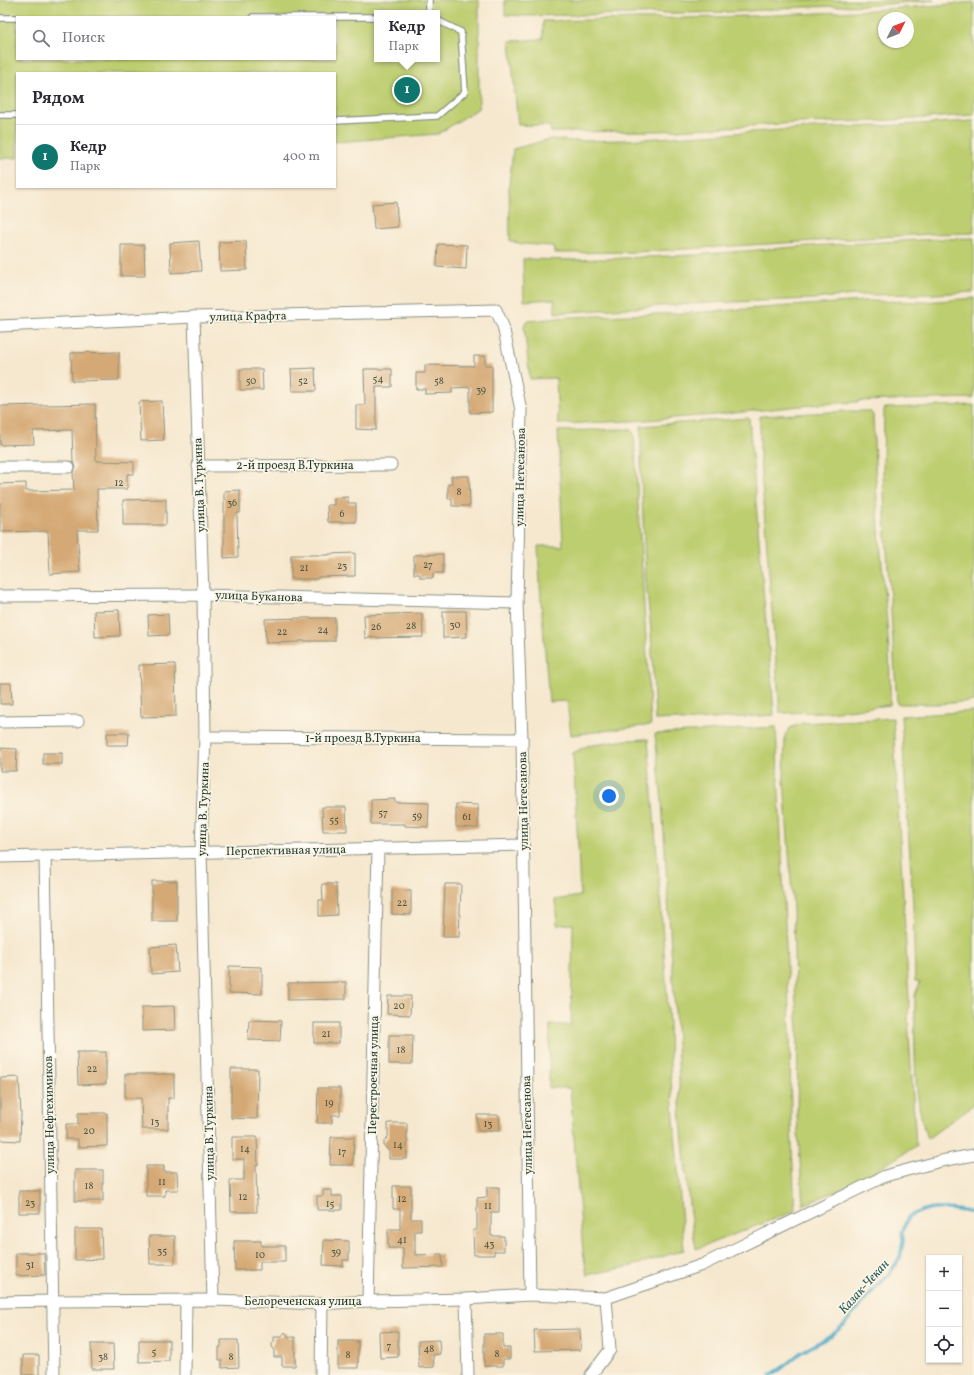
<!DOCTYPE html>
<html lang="ru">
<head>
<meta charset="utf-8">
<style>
	:root { --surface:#fff; --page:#f7f7f7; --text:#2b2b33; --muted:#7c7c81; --line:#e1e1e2; --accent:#0f766e }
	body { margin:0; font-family:Vollkorn,serif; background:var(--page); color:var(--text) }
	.controls { position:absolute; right:12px; bottom:12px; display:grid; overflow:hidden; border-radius:0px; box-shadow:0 1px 3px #0004 }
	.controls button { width:36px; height:36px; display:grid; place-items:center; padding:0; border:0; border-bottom:1px solid var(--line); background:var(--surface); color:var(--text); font:20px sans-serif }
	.compass { position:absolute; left:878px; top:12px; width:36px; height:36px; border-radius:50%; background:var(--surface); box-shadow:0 1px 3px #0004; rotate:48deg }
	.you { position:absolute; left:609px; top:796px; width:14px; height:14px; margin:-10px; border:3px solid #fff; border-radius:50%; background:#1a73e8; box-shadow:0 0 0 6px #1a73e833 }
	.badge { display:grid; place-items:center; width:26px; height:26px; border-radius:50%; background:var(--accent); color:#fff; font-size:13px; font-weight:700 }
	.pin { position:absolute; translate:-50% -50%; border:2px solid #fff; box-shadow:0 1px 4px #0006 }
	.popup { position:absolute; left:374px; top:10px; width:66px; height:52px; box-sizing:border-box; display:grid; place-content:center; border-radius:0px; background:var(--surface); filter:drop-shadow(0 1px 3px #0005); font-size:13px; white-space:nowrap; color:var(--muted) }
	.popup b { font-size:15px; color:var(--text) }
	.popup::after { content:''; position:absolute; left:50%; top:100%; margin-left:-8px; border:8px solid transparent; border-top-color:var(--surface) }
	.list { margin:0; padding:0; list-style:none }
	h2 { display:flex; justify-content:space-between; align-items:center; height:52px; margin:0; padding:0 16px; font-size:17px }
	h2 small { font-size:13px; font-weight:400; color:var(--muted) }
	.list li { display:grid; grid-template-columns:26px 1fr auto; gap:12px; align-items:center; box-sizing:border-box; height:64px; padding:0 16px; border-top:1px solid var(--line) }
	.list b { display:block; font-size:15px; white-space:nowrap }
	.list p { margin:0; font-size:13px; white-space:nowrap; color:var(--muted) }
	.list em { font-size:13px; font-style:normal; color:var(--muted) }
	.icon { flex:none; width:22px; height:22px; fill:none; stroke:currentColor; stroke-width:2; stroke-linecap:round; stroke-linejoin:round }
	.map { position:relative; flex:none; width:974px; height:1375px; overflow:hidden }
	.search { position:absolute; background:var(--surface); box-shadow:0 1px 3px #0004; left:16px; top:16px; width:320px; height:44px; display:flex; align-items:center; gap:10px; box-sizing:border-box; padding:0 14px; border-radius:0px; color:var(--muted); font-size:15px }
	.panel { position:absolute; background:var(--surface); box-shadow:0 1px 3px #0004; left:16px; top:72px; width:320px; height:116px; border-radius:0px }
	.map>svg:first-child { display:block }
	.green { fill:#bdce70; stroke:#6e8652; fill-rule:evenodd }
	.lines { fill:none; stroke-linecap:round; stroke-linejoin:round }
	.stream { stroke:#45a7c5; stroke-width:3.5 }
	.building { fill:#d5a974 }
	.service-casing { stroke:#8a9282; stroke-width:8 }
	.minor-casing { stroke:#8a9282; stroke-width:13 }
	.service { stroke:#fff; stroke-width:5.5 }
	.minor { stroke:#fff; stroke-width:11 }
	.labels { text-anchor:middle; stroke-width:3.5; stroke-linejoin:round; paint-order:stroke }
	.number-label { font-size:10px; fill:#4c5844 }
	.street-label { font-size:12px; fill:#1f3d34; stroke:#fcf5e5 }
	.water-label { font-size:13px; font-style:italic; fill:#2a5d60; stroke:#fcf5e5 }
</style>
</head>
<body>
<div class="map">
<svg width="974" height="1375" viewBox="0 0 974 1375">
	<rect width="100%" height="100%" fill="#fcf5e5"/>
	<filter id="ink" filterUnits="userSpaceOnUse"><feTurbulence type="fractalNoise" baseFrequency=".025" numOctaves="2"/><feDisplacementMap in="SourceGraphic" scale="8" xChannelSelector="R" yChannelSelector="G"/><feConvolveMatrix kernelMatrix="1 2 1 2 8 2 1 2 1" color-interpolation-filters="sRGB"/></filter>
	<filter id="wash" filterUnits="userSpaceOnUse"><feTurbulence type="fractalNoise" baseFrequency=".012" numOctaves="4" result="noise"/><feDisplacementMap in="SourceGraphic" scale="16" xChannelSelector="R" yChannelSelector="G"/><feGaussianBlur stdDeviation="0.9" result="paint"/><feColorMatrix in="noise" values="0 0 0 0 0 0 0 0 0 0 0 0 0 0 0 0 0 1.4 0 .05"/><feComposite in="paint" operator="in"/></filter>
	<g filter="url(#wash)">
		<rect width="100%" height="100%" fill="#f6e8cf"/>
		<g class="green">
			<path d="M0,0h479v108l-41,26 -103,8v-69h-318v85h-17zM377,13h60v46h-60zM17,17h318v42h-318z"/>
			<polygon points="505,0 934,0 877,5 805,7 735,12 526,16 505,15"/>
			<path d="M974,2v113l-98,6 -78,2 -140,8 -107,1 -1,-6 -32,-1 -8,-84 33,-2v-18c143,-3 288,-5 431,-19zM884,18h24v24h-24z"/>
			<polygon points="974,121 974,233 931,234 636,252 554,253 553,246 522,244 510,241 509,185 513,149 551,139 573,141 626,140 814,128 882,126"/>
			<polygon points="974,238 974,292 933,294 853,295 813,299 706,303 555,313 554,299 524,301 523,259 577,260 693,255 809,246 938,239"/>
			<polygon points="974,298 974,398 858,401 858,402 820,404 715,415 631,421 558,424 556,378 530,379 524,326 525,323 528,321 568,317 689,313 864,301 926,302"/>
			<polygon points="974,405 974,701 940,704 897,704 886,536 883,472 884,409 885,408"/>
			<path d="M848,411h22l3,4c2,50 4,100 9,150 4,47 9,93 8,140l-61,7 -49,1 -20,-255v-42z"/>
			<polygon points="749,418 765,612 771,670 774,715 681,721 677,719 655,720 651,631 646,582 641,476 641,426"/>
			<polygon points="624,429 631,430 634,434 651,725 571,735 567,701 549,702 541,601 538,546 563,546 558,431"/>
			<path d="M974,711v393l-47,35c-15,-46 -12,-96 -12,-144l5,-13 -5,-1 -2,-76 -12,-189z"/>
			<polygon points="893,718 909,1000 908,1018 916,1146 853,1184 803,1205 797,1117 798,1030 795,988 793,910 784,781 785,735 790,728 803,723"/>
			<polygon points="776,727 790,1033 791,1123 795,1211 696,1249 690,1214 681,1121 677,1043 662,802 655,734"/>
			<polygon points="648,739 659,880 669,1024 670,1066 684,1250 632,1266 587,1275 583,1252 570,1088 549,1088 550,1025 571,1025 573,924 557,925 555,900 580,896 578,846 573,753 587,746 626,740"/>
		</g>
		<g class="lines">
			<path class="stream" d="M771,1375l11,-7 18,-15 31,-17 14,-12 20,-25 24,-25 11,-16 3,-17 -1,-9 6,-15c7,-3 14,-7 21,-8 14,-1 31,1 45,4"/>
		</g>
		<g id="blocks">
			<g class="building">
				<polygon points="396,202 398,227 374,229 372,204"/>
				<polygon points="199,241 201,271 171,273 170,243"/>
				<polygon points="246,241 247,270 220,271 219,242"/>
				<polygon points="438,244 467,245 466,269 437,267"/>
				<polygon points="121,245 144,245 145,276 121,276"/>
				<polygon points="119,352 119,380 72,381 71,353"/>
				<polygon points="474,356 485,356 485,365 492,365 492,412 470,413 470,387 452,388 452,393 425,394 425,389 416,389 416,373 425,373 425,365 474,366"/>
				<polygon points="315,368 316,391 292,391 291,369"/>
				<polygon points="240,369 262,369 263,390 240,390"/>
				<polygon points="364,369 392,369 392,387 376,387 376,430 356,429 356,405 365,405"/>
				<polygon points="162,401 164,440 141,441 139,402"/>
				<polygon points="95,404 96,461 134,462 134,474 127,474 127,489 97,489 98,530 77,530 80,572 50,574 48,531 0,532 0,484 26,483 26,491 74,490 73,472 76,467 73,462 72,430 33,431 34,444 0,445 0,406"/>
				<polygon points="451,476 469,476 470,506 452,506 452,498 448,499 448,484 452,484"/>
				<polygon points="240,490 240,513 237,513 238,557 224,558 224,491"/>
				<polygon points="348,497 348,503 356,503 356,522 328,522 327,505 334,505 334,498"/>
				<polygon points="166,499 166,525 123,525 123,500"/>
				<polygon points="355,553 355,576 318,577 318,579 291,579 291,555 329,555 329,554"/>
				<polygon points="443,554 443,573 433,573 433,578 420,578 420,574 414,574 414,555"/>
				<polygon points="119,610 120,636 95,637 94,611"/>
				<polygon points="443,611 466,611 467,637 443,638"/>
				<polygon points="422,613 423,637 365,638 364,615"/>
				<polygon points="168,614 169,635 149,636 148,615"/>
				<polygon points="301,618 335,618 335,641 299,641 299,642 266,643 265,619"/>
				<polygon points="175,664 176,716 141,717 139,665"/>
				<polygon points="0,683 11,683 12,704 0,704"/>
				<polygon points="107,733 129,733 128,745 107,745"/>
				<polygon points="0,748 17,749 16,771 0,771"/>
				<rect x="43" y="753" width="19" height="11"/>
				<polygon points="395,799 395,802 429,803 428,827 405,826 405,824 371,824 371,800"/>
				<polygon points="456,804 478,805 478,828 456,827"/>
				<polygon points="322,807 346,807 347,831 323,831"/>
				<rect x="152" y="881" width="25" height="40"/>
				<polygon points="322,884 336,884 337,915 319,916 319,900 323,900"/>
				<polygon points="445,884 461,884 459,937 443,937"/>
				<polygon points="392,890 411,891 411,915 392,914"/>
				<polygon points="176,945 178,972 151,974 150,947"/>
				<polygon points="229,966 262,967 262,994 229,993"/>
				<polygon points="346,982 346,999 288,1000 288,983"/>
				<polygon points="388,996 411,996 410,1015 387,1014"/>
				<polygon points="174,1006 175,1030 142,1031 142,1007"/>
				<polygon points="249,1020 281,1021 280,1041 248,1040"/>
				<rect x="314" y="1023" width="25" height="20"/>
				<polygon points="389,1035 413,1035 412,1064 389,1064"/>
				<polygon points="77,1052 106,1052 106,1084 78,1085"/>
				<polygon points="231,1069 258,1069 257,1119 231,1118"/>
				<polygon points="125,1074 174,1074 174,1098 168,1098 168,1129 142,1129 141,1098 125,1098"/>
				<polygon points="19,1077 21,1114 20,1141 0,1140 0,1078"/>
				<polygon points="318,1088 340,1088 340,1115 332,1115 332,1123 317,1123"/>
				<polygon points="78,1113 107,1113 107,1146 78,1147 78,1139 66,1139 66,1124 78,1124"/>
				<polygon points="477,1115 499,1115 500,1131 478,1131"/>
				<polygon points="388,1123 407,1123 407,1159 389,1159 389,1151 384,1146 384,1141 388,1137"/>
				<polygon points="232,1137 257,1137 258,1165 256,1165 257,1212 231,1212 230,1180 244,1180 244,1159 232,1159"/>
				<polygon points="331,1137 354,1137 353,1165 330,1165"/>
				<polygon points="146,1166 164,1166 164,1172 177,1172 178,1190 165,1190 165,1196 146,1196"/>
				<rect x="75" y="1170" width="28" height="31"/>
				<polygon points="393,1186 411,1186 411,1219 421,1219 421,1231 415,1231 415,1255 442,1254 443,1267 403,1268 403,1248 388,1248 388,1229 400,1229 400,1209 393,1209"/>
				<polygon points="487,1187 499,1187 499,1212 491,1212 491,1236 504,1236 504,1251 494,1251 494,1255 474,1255 473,1230 477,1230 477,1198 487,1197"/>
				<polygon points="323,1190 332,1190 332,1196 342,1196 342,1210 317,1210 317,1196 323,1196"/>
				<rect x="19" y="1191" width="21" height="22"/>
				<polygon points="75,1229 101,1229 102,1259 75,1260"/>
				<polygon points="149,1236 175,1236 175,1264 150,1264"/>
				<polygon points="324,1240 349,1241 349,1260 343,1260 343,1266 323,1265"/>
				<polygon points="234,1241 261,1241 261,1246 285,1246 285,1262 260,1262 260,1270 235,1270"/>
				<polygon points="16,1253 44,1253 45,1275 16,1276"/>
				<polygon points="580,1329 581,1350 535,1351 534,1330"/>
				<polygon points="398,1331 398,1357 380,1358 379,1332"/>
				<polygon points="285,1332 289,1337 295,1337 295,1366 282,1366 282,1357 274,1357 274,1349 272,1347 272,1344 274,1342 274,1337 281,1337"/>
				<polygon points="484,1334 503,1334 503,1348 510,1348 510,1359 503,1359 503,1366 484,1366"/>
				<polygon points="139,1340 169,1340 169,1361 139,1362"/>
				<polygon points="221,1340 238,1340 239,1367 222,1368 222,1360 219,1360 219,1347 221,1347"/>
				<polygon points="439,1340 440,1354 433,1355 434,1367 419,1368 418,1341"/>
				<rect x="338" y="1341" width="20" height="27"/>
				<polygon points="91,1344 113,1344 114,1369 92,1369"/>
				<rect x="23" y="1355" width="16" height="20"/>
			</g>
		</g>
	</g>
	<g filter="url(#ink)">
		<use href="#blocks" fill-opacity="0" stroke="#8a9282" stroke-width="1"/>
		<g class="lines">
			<g class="service-casing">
				<g id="service">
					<polyline points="429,0 429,13"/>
					<polyline points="253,17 377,17"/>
					<polyline points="0,18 17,18"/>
					<polyline points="0,115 17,115"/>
					<polyline points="335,121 437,116 465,92 461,32 437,20"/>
				</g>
			</g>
			<g class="minor-casing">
				<g id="minor">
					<polyline points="194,317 203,595 205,737 201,852 213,1300"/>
					<polyline points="0,326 194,317 496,310 503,326 521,410 517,603 522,739 530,1295"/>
					<polyline points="198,466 391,465"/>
					<polyline points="0,467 69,467"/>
					<polyline points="0,596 203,595 517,603"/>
					<polyline points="0,722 78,721"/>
					<polyline points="205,737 522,739"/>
					<polyline points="45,856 54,1375"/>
					<polyline points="0,857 523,845"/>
					<polyline points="466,1299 468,1375"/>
					<polyline points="368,1301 378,848"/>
					<polyline points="0,1302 53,1301 213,1300 322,1304 368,1301 466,1299 530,1295 606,1298 702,1265 885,1176 941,1161 974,1155"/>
					<polyline points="185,1375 186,1301"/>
					<polyline points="321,1375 322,1304"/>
					<polyline points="591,1375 610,1350 606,1298"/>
				</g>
			</g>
			<use href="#service" class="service"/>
			<use href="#minor" class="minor"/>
		</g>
	</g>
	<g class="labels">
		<g class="number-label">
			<text x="378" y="382">54</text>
			<text x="251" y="384">50</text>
			<text x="303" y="384">52</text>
			<text x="439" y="384">58</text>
			<text x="481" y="393">39</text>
			<text x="119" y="486">12</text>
			<text x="459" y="495">8</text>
			<text x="232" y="506">36</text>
			<text x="342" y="517">6</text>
			<text x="428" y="568">27</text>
			<text x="342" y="569">23</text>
			<text x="304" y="571">21</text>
			<text x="455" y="628">30</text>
			<text x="411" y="629">28</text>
			<text x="376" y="630">26</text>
			<text x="323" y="633">24</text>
			<text x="282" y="635">22</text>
			<text x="383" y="816">57</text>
			<text x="417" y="819">59</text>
			<text x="467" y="820">61</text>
			<text x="334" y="823">55</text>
			<text x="402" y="906">22</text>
			<text x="399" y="1009">20</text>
			<text x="326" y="1037">21</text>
			<text x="401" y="1053">18</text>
			<text x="92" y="1072">22</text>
			<text x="329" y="1106">19</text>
			<text x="155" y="1125">13</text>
			<text x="488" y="1127">13</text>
			<text x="89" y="1134">20</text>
			<text x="398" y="1148">14</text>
			<text x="245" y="1152">14</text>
			<text x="342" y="1155">17</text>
			<text x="162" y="1185">11</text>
			<text x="89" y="1189">18</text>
			<text x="243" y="1200">12</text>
			<text x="402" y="1202">12</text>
			<text x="30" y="1206">23</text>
			<text x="330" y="1207">15</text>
			<text x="488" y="1209">11</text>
			<text x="402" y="1243">41</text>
			<text x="489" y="1247">43</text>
			<text x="162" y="1254">35</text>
			<text x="336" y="1255">39</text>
			<text x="260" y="1258">10</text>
			<text x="30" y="1268">31</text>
			<text x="389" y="1349">7</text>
			<text x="429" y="1352">48</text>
			<text x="154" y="1355">5</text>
			<text x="497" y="1357">8</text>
			<text x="348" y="1358">8</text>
			<text x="103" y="1360">38</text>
			<text x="231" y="1360">8</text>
		</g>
		<g class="street-label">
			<text transform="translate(248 316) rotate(-1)" y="4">улица Крафта</text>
			<text x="295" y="469">2-й проезд В.Туркина</text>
			<text transform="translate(520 477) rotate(-89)" y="4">улица Нетесанова</text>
			<text transform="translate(199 485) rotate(-92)" y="4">улица В. Туркина</text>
			<text transform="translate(259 596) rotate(2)" y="4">улица Буканова</text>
			<text x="363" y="742">1-й проезд В.Туркина</text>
			<text transform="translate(523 801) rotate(-91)" y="4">улица Нетесанова</text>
			<text transform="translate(203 809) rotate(-88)" y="4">улица В. Туркина</text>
			<text transform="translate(286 850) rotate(-1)" y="4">Перспективная улица</text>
			<text transform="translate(373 1075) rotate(-89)" y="4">Перестроечная улица</text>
			<text transform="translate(49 1115) rotate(-91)" y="4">улица Нефтехимиков</text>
			<text transform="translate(527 1125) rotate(-91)" y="4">улица Нетесанова</text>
			<text transform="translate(209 1133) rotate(-91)" y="4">улица В. Туркина</text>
			<text x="303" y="1305">Белореченская улица</text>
		</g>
		<g class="water-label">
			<text transform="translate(863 1286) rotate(-48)" y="5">Казак-Чекан</text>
		</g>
	</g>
</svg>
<div class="controls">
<button>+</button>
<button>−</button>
<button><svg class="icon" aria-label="locate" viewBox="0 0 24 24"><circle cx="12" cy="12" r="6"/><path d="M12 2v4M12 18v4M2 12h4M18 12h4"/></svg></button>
</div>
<svg class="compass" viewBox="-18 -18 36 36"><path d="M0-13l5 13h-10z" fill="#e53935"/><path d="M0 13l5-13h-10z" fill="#7c7c81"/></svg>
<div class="you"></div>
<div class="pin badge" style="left:407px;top:90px">1</div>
<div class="popup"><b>Кедр</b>Парк</div>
<div class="search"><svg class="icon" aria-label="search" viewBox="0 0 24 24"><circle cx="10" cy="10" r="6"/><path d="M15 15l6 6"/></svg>Поиск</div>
<section class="panel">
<h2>Рядом<small></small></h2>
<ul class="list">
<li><span class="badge">1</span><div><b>Кедр</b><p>Парк</p></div><em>400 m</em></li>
</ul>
</section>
</div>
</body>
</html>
